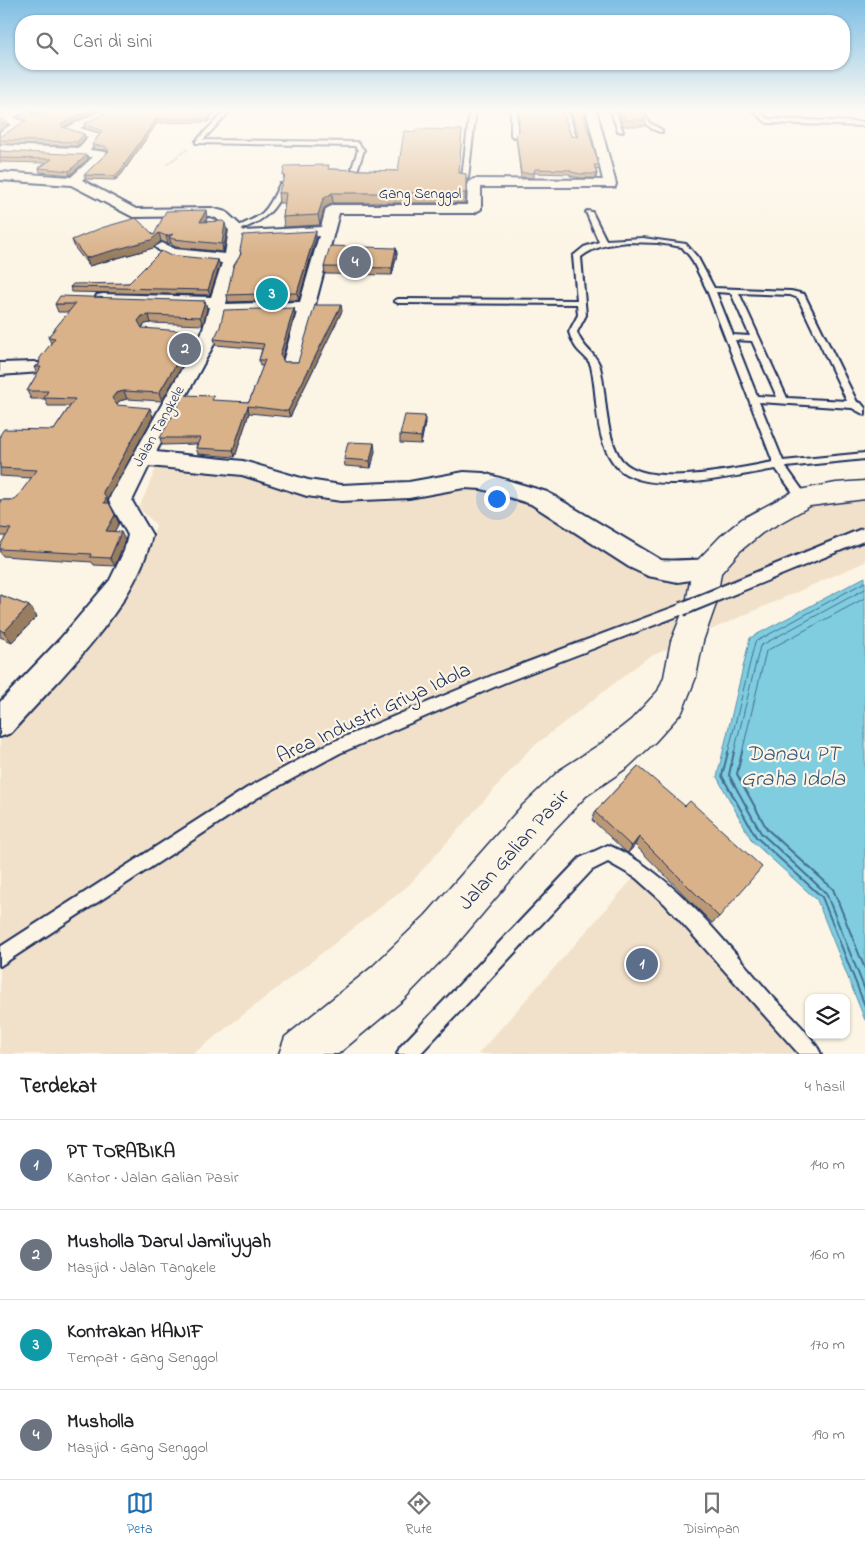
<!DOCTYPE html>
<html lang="id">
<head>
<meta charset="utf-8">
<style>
	:root { --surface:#fff; --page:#f2f2f2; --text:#202124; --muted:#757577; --line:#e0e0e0; --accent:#1f6fb2 }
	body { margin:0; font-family:"Indie Flower",sans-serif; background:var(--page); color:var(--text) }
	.controls { position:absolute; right:15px; bottom:15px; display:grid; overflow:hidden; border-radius:10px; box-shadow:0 1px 4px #0004 }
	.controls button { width:45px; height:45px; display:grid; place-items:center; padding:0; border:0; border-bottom:1px solid var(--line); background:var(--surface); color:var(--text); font:25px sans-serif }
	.you { position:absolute; left:496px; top:498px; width:18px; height:18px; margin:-12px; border:4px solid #fff; border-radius:50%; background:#1a73e8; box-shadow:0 0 0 8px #1a73e833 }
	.badge { display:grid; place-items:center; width:32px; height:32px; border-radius:50%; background:var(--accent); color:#fff; font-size:16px; font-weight:700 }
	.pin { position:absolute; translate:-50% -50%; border:2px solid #fff; box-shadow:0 1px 5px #0006 }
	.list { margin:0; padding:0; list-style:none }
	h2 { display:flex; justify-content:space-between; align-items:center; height:65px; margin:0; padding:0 20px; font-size:21px }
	h2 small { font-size:16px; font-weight:400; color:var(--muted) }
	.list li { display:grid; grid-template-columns:32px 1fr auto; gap:15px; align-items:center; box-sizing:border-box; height:90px; padding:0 20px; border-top:1px solid var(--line) }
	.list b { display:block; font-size:19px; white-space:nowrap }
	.list p { margin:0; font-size:16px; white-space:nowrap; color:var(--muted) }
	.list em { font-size:16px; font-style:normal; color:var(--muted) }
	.icon { flex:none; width:28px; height:28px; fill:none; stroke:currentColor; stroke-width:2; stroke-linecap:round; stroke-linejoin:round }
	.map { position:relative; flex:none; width:865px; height:1054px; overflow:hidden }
	.search { position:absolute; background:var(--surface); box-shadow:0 1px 4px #0004; left:15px; right:15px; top:15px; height:55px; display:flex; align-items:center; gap:12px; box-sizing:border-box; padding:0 18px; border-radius:20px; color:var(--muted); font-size:19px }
	.sheet { height:425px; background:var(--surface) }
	nav { display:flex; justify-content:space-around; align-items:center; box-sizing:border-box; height:70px; border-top:1px solid var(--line); background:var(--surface); font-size:14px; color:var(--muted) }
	nav a { display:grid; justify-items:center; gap:2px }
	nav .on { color:var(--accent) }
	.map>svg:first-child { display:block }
	.built { fill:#f2e1ca }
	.water { fill:#80cddf; stroke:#588eab }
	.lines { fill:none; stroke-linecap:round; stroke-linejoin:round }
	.shore-far1 { stroke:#436e92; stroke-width:1 }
	.shore { stroke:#436e92; stroke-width:2 }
	.service-casing { stroke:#1b2f5e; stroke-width:4 }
	.minor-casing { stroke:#1b2f5e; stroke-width:4 }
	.tertiary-casing { stroke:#1b2f5e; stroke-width:3 }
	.path { stroke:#1b2f5e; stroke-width:2; stroke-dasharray:0.5 2; stroke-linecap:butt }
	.service { fill:#fcf5e5; fill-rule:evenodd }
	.minor { fill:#fcf5e5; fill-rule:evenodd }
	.tertiary { fill:#fcf5e5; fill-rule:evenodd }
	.service-bridge-casing { stroke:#1b2f5e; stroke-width:16; stroke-linecap:butt }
	.service-bridge { stroke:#fcf5e5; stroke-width:12 }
	.wall { fill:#b97; stroke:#1b2f5e }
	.shaded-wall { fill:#987d61; stroke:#1b2f5e }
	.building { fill:#d9b28a; stroke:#1b2f5e }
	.labels { text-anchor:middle; stroke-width:4.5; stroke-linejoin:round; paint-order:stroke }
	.far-street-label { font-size:15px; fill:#1b2f5e; stroke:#fcf5e5 }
	.near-street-label { font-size:21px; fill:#1b2f5e; stroke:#fcf5e5 }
	.near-water-label { font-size:22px; font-style:italic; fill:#34567e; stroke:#fcf5e5 }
</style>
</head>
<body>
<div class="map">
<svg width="865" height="1054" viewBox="0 0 865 1054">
	<rect width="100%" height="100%" fill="#fcf5e5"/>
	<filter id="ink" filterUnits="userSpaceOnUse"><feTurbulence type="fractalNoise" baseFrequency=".02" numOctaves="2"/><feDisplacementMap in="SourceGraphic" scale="10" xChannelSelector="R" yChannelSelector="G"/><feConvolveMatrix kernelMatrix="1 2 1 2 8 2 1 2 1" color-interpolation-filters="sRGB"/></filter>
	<g filter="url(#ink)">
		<g class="built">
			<polygon points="156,468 197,470 262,479 308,497 365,499 459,484 524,502 565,521 592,545 636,571 674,583 729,564 756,537 786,517 811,505 865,498 865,562 647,658 530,749 409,885 193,1054 0,1054 0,741 123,600 140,575 156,525 139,508"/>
			<polygon points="637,874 816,1054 478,1054"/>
		</g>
		<polygon class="water" points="865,577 865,1020 817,900 752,841 717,777 750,638"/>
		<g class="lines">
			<g class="shore-far1">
				<polyline points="728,753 755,642 865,582"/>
				<polyline points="734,753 760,646 865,589"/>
				<polyline points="742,753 766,651 865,598"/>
			</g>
			<g class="shore">
				<polyline points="728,752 722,776 756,837 822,897 865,1006"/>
				<polyline points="734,752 729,775 761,833 826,893 865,990"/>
				<polyline points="742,752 737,774 767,829 833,889 865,969"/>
			</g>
			<g class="service-casing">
				<g id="service">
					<polygon points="227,109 232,109 203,140 357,142 364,150 358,168 355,170 352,168 358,150 355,146 196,143 196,141"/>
					<polygon points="470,109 476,109 468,178 465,180 462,178"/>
					<polygon points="511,109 517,109 517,135 514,137 511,135"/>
					<polygon points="562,109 567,109 577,140 572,139"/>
					<polygon points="610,109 615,109 623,132 618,131"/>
					<path d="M637,109h4l9,14 12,7v2c-13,-1 -20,-13 -25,-23z"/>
					<polygon points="751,109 756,109 768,119 865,122 865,126 767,123"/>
					<polygon points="14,112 44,115 47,117 44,119 12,115"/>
					<path d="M280,184l5,1c-7,21 -16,32 -36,41 -5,2 -10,5 -15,4v-2c32,-14 31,-14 46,-44z"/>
					<path d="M587,211l5,1 14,28 37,-2 43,6 12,14 16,30 77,3 13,3 53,108 4,1 4,5v7l-13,-7 -93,-6 24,59 82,-8v6l-79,8 22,31 -5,4 -4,-1 -23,-32c-38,6 -110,24 -146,7 -13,-5 -21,-18 -26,-31 -9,-25 -7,-53 -13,-79 -2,-7 -9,-11 -14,-17 -4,-5 -6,-11 -8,-17l9,-17 -1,-11 -179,-1 -4,-2 4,-2 179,1 -4,-44 11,-9 15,-5 -13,-30zM628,242l30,1 24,4 9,11 16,32 66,172c-35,6 -133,30 -154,-6 -15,-27 -12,-60 -19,-89 -3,-13 -18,-19 -23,-35l9,-17 -5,-58c14,-11 29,-13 47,-15zM716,292l15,1 19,43 -17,-1zM739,293l51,2 8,3 49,103 -60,-3zM735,340l17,1 25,56 -20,-1z"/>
					<polygon points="682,604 686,605 688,609 686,613 506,682 340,753 257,798 0,966 0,947 247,788 330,743 496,674"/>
					<path d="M608,845c65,27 118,99 164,151 14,15 41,40 49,58h-22l-134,-150 -29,-26 -28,-16 -16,8 -172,184h-23l3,-7 180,-189z"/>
				</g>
			</g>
			<g class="minor-casing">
				<g id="minor">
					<polygon points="15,109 28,109 13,117 27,123 0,140 0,132 12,124 0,121 0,115"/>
					<path d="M104,109h12l-36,19 20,6 2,2 -12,14 16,2 2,3 -26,25 54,29 75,-1 15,4 15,14 2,5 78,-4 5,-18 7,-4h134l1,-22 6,-4 129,1 -17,-71h10l20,75 -1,3h-134v22l-7,4h-135l-40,153h-14l-2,-4 14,-50 -73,2 -4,19 -64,119 87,9 65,19 33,5 68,-3 55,-10 19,1 64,19 114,68c18,2 39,-3 55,2l4,7 -4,7 -38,6 -30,-6 -19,-9 -98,-63 -49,-15 -18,-1 -55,10 -68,3 -34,-5 -65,-21 -93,-9 -17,35 20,34c-17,74 -92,142 -141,198l-11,4v-35l60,-63 50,-59 14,-29 4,-16 -19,-34 2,-6 91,-162 7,-26 -106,-3 -6,-1 -2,-4 2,-4 6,-1 108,3 11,-34 -51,-5 -5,-2 -11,-9 7,-4 13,6 50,5 4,-24 -13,-12 -6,-2 -77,1 -62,-32 -71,-5v-8l71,5 22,-20 -93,-4v-8l79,3 9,-11 -24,-8zM319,236l-19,66 -74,2 7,-30 8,-14 -2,-2 4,-18z"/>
					<polygon points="34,362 41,364 43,368 41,372 0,375 0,363"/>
				</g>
			</g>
			<g class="tertiary-casing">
				<polygon id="tertiary" points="865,481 865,499 810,506 762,533 740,551 721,573 716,604 703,641 696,677 682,712 655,742 628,767 586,796 549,835 456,945 404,999 338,1054 279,1054 285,1037 372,967 426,915 521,807 560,770 602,743 631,720 658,691 664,677 671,641 686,604 692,569 697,561 720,537 742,519 794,491 836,483"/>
			</g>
			<polyline class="path" points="167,164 189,148"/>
			<use href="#service" class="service"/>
			<use href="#minor" class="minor"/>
			<use href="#tertiary" class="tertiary"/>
			<g class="service-bridge-casing">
				<polyline id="service-bridge" points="682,609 865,534"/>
			</g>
			<use href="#service-bridge" class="service-bridge"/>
		</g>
		<g class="wall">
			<polygon points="26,109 101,109 63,127 84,134 85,138 78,146 0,144 0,137 25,121 20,118 18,114 42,117 46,115 44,113 27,111"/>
			<polygon points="113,109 217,109 208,122 157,123 121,175 115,180 86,179 84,175 108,152 106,150 94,149 92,145 100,133 85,128 84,124"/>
			<polygon points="518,109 562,109 571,136 577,137 569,109 586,109 586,118 584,118 599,165 599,170 596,169 597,174 596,178 581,178 570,176 570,174 534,173 534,178 521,177 516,138 516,134 519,131"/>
			<polygon points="618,109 639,109 646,120 645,126 623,126 617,110"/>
			<polygon points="462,130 459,173 466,174 465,203 333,203 324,208 320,225 284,227 283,217 285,203 279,203 278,193 284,179 283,174 329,169 398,171 415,132"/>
			<polygon points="0,151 88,159 70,175 40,172 39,168 46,163 0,162"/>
			<polygon points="207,218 206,221 227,231 223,252 176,247 172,245 171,243 168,244 161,241 153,248 89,266 75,248 72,240 154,235"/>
			<polygon points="316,238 299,300 228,302 227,295 241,255 240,250"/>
			<polygon points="396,248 397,254 392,275 325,274 324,267"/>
			<polygon points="220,265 210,295 72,292 70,287 129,283"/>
			<polygon points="205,301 207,309 203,325 151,323 145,324 142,328 197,340 162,401 127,399 119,401 116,405 153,417 107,500 119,523 114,532 125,540 115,566 94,565 92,562 3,556 0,552 0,545 6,536 0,536 0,500 15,500 32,478 0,476 0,435 54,430 70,406 48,406 45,399 31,399 27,391 37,374 34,367 39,365 51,343 48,337 69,312 58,312 55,304"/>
			<polygon points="294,308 295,314 282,359 284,362 298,362 342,311 290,417 249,413 235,457 198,454 196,448 197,444 162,445 160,438 215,401 249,402 263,366 260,366 259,360 262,349 216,345 214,339"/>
			<polygon points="425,423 421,444 400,443 400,435"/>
			<polygon points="375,451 371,468 345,466 344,459"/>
			<polygon points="0,595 29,606 37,617 12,642 0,637"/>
			<polygon points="638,766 719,917 712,923 635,845 628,853 626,852 592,820 595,812"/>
		</g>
		<g class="shaded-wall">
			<polygon points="0,109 12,109 0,113"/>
			<polygon points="92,109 101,109 63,127 62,127 62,124"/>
			<polygon points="214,109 217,109 208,122 208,119"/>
			<polygon points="156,119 157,123 121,175 115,180 114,176"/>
			<polygon points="6,121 7,125 0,131 0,125"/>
			<polygon points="84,134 85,138 78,146 77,142"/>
			<polygon points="87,155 88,159 70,175 69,171"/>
			<polygon points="332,193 333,203 324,208 320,225 318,215 323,199"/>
			<polygon points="206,210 207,218 202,230 200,222"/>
			<polygon points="225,223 227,231 223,252 222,244"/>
			<polygon points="316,231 316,238 299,300 297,293"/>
			<polygon points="159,233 161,241 153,248 89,266 86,258"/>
			<polygon points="173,234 169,237 171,243 168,244 166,236"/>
			<polygon points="396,248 397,254 392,275 392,268"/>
			<polygon points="218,260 220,265 210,295 208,290"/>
			<polygon points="205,301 207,309 203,325 200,317"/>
			<polygon points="341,305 342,311 290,417 288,411"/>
			<polygon points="294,308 295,314 281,362 280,355"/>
			<polygon points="149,315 151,323 145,324 140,329 138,321 142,316"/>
			<polygon points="195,332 197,340 162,401 159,393"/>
			<polygon points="124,391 127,399 119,401 116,406 112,398 116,393"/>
			<polygon points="248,406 249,413 235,457 233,450"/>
			<polygon points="150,408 153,417 107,500 110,507 104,503 103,492"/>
			<polygon points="425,416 425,423 421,444 421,437"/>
			<polygon points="374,443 375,451 371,468 370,461"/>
			<polygon points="115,515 119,523 110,540 106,531"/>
			<polygon points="121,532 125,540 115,566 110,558"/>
			<polygon points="29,606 37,617 12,642 4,632"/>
			<polygon points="639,837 635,845 628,853 632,846"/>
		</g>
		<g class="building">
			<polygon points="34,109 92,109 62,124 62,127 84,134 77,142 0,140 0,137 27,120 18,114 42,117 47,114 43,109"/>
			<polygon points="113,109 214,109 208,119 156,119 120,171 114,176 84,175 109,151 105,146 92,145 102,131 84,124"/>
			<polygon points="519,109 562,109 571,136 579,137 570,109 586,109 587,114 583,114 599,165 594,165 597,174 581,174 571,172 570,170 535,169 534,173 521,173 516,134 519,131"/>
			<polygon points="620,109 639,109 646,120 624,120"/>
			<polygon points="0,119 6,121 0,125"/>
			<polygon points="416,129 462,130 459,173 466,174 466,193 332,193 323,199 318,215 283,217 286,193 278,193 285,176 283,174 285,166 329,165 328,169 398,171 404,131 415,132"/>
			<polygon points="0,151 87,155 69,171 39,168 52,159 0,158"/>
			<polygon points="206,210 200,222 223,221 225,223 222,244 173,239 169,237 173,234 166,236 159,233 151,240 86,258 72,240 101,228 136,218 154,235 166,211"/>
			<polygon points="316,231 297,293 227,295 233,267 241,254 240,250 243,235"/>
			<polygon points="330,246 396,248 392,268 324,267"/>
			<polygon points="161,251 169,255 218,260 208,290 70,287 73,284 129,283"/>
			<polygon points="60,296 205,301 200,317 149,315 142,316 138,321 142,328 195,332 159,393 124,391 116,393 112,398 117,405 150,408 103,492 106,498 104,503 109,503 115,515 106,531 121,532 110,558 90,557 91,554 0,549 0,545 11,529 0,528 0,500 15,500 37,470 0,468 0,435 4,429 54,430 75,399 44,398 48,391 27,391 41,367 34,367 39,365 40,358 55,338 48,337 75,304 55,304"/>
			<polygon points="315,305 341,305 288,411 248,406 233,450 196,448 200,438 160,438 184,395 214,396 212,400 249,402 265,360 259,360 264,344 214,339 220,327 224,310 294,308 280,355 284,362 298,362"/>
			<polygon points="405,415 425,416 421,437 400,435"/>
			<polygon points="348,442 374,443 370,461 344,459"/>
			<polygon points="0,595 29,606 4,632 0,630"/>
			<polygon points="638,766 685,806 690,801 762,867 719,917 639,837 632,846 630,845 595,812"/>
		</g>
	</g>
	<linearGradient id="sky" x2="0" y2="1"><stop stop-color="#7ebee4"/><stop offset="0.43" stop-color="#fefaf3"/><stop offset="1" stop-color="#fefaf3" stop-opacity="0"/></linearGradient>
	<rect width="865" height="256" fill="url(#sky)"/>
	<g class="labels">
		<g class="far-street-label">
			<text x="420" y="198">Gang Senggol</text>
			<text transform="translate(158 426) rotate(-61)" y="5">Jalan Tangkele</text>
		</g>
		<g class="near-street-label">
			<text transform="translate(373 712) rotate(-25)" y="7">Area Industri Griya Idola</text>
			<text transform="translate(513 849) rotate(-48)" y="7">Jalan Galian Pasir</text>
		</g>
		<g class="near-water-label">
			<text x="793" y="760">Danau PT<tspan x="793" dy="25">Graha Idola</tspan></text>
		</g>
	</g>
</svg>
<div class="controls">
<button><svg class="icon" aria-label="layers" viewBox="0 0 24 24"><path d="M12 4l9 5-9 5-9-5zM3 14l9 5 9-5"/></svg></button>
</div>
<div class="you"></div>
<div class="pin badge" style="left:642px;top:964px;background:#5c6f8a">1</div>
<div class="pin badge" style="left:185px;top:349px;background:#6b7280">2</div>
<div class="pin badge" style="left:272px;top:294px;background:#0f9aa8">3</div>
<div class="pin badge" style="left:355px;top:262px;background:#6b7280">4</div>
<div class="search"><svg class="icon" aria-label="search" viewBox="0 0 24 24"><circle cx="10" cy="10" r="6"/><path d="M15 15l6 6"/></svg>Cari di sini</div>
</div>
<section class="sheet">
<h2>Terdekat<small>4 hasil</small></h2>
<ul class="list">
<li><span class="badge" style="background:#5c6f8a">1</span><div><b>PT TORABIKA</b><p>Kantor · Jalan Galian Pasir</p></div><em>140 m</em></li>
<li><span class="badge" style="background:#6b7280">2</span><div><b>Musholla Darul Jami'iyyah</b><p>Masjid · Jalan Tangkele</p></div><em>160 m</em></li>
<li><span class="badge" style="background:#0f9aa8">3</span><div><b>Kontrakan HANIF</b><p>Tempat · Gang Senggol</p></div><em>170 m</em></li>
<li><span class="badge" style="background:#6b7280">4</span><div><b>Musholla</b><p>Masjid · Gang Senggol</p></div><em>190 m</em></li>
</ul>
</section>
<nav>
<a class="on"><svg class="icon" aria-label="map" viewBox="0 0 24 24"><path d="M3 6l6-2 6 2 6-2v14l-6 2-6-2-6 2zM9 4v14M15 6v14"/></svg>Peta</a>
<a><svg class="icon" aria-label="directions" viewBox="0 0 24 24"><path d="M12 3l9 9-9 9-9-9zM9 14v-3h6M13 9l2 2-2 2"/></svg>Rute</a>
<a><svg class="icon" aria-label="saved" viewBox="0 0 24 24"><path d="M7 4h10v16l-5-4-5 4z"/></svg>Disimpan</a>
</nav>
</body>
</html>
